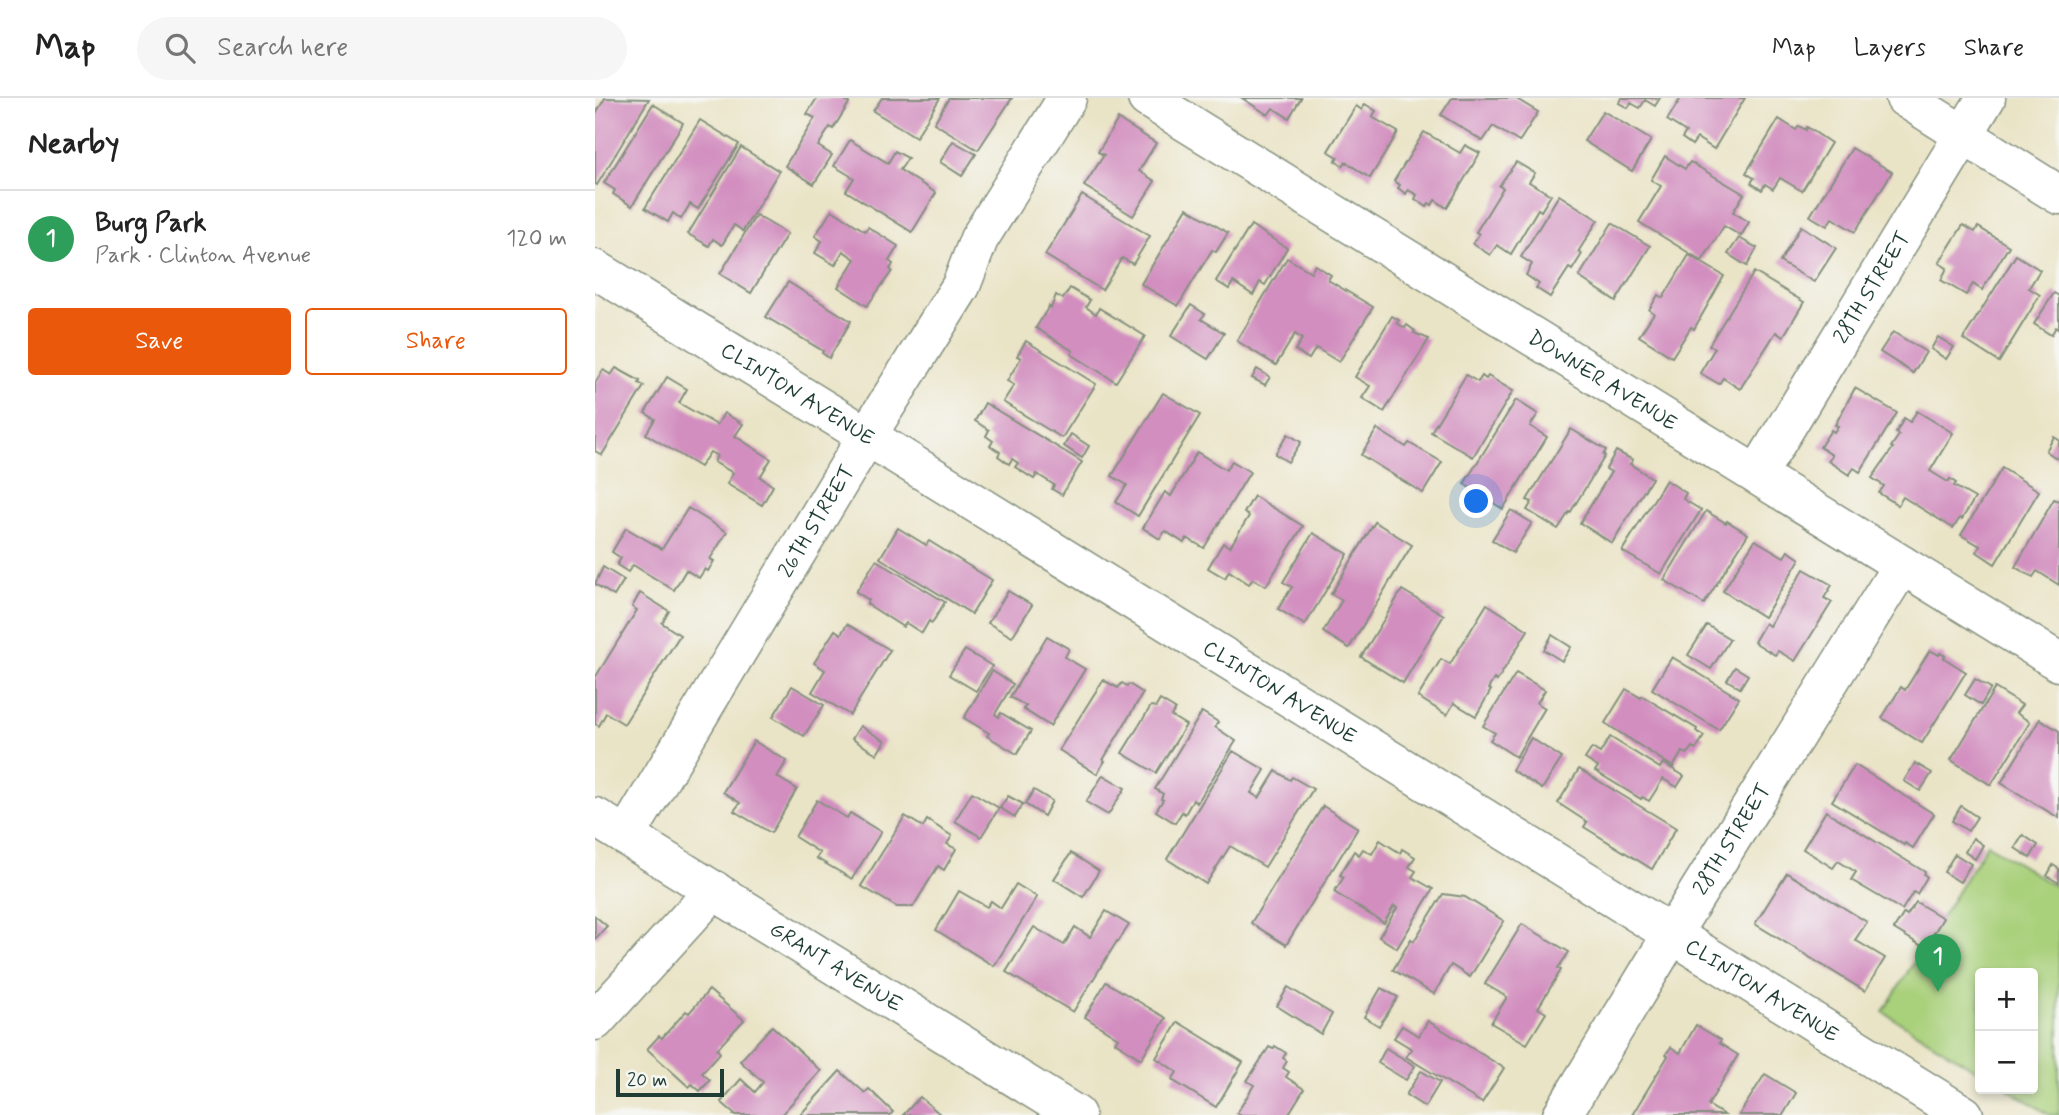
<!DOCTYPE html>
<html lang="en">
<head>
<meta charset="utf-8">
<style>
	:root { --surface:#fff; --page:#f6f6f6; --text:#222; --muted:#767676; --line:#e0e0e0; --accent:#ea580c }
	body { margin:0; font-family:Mynerve,sans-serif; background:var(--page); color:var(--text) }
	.controls { position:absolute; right:21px; bottom:21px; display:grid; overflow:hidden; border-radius:7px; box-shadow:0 4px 10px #0003 }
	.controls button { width:63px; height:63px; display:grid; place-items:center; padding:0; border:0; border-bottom:2px solid var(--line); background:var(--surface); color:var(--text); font:35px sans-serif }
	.scale { position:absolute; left:21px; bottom:18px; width:108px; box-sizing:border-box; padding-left:7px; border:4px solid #1f3d34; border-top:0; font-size:19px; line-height:24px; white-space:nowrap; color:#1f3d34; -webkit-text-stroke:5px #f6f6f2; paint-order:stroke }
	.you { position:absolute; left:882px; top:404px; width:24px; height:24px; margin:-18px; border:5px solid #fff; border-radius:50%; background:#1a73e8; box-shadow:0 0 0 10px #1a73e833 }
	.badge { display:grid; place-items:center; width:46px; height:46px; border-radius:50%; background:var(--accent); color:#fff; font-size:23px; font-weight:700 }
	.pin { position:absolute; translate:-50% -58px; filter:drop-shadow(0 2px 4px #0008) }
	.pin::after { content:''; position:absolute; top:37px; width:24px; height:21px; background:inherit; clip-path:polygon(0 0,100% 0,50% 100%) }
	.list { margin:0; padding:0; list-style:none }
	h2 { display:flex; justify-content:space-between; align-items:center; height:91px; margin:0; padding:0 28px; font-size:30px }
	h2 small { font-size:23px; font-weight:400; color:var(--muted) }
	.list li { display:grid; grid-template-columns:46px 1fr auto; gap:21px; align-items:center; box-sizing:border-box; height:98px; padding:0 28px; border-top:2px solid var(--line) }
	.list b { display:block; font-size:26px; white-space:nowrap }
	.list p { margin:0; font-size:23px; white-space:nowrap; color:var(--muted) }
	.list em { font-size:23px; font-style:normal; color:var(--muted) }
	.actions { display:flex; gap:14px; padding:21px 28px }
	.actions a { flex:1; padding:16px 0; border:2px solid var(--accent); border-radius:7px; text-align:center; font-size:24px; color:var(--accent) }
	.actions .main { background:var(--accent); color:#fff }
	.icon { flex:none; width:38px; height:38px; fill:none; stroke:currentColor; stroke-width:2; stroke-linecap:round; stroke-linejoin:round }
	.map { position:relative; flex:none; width:1464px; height:1017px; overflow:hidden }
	header { display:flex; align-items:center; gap:42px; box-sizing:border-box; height:98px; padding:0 35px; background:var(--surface); border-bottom:2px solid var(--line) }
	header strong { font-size:33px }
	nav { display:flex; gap:38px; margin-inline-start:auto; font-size:24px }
	.search { width:490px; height:63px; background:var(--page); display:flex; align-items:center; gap:18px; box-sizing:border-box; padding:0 24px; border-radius:38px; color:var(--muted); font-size:26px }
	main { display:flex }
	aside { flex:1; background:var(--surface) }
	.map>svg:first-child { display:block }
	.green { fill:#a9d07a; stroke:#648657; stroke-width:2 }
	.building { fill:#d28ebf }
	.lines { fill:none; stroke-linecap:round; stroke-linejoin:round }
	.minor-casing { stroke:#84907e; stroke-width:41 }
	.tertiary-casing { stroke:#84907e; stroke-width:41 }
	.minor { stroke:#fff; stroke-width:38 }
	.tertiary { stroke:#fff; stroke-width:38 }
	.labels { text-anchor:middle; stroke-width:5; stroke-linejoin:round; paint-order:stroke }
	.street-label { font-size:21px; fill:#1f3d34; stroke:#f6f6f2 }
</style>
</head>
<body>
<header>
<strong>Map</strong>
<div class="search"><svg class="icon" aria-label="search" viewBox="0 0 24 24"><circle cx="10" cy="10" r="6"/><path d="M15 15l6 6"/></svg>Search here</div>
<nav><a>Map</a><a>Layers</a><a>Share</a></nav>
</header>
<main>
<aside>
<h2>Nearby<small></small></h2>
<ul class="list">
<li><span class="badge" style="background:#2e9e5b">1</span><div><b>Burg Park</b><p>Park · Clinton Avenue</p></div><em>120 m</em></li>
</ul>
<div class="actions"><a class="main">Save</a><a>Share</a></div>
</aside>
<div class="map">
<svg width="1464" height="1017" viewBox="0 0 1464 1017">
	<rect width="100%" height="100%" fill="#f6f6f2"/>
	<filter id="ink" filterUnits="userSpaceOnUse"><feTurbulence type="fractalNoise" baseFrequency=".0143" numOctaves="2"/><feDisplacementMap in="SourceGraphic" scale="14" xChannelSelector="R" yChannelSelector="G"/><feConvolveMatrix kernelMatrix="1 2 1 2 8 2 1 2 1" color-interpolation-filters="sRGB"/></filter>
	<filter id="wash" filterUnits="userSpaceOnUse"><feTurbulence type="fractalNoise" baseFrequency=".00686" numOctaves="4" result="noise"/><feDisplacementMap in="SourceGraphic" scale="28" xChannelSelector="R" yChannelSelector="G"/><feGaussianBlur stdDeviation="1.57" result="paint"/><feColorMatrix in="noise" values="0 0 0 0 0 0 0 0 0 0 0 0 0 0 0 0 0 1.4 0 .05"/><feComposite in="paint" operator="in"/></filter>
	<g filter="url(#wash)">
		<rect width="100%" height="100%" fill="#eae4c7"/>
		<polygon class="green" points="1392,746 1464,791 1464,1017 1455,1017 1413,991 1438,991 1438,875 1385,875 1385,974 1288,914"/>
		<g id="blocks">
			<g class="building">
				<polygon points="10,0 54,1 2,87 0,86 0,17"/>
				<polygon points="222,0 247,0 254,5 238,31 235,29 223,48 237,57 219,86 190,68 220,20 212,16"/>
				<polygon points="287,0 345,0 321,39 278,13"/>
				<polygon points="354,0 417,0 383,52 339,25"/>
				<polygon points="647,0 706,0 694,20 678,10 673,17"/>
				<polygon points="857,0 920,0 943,14 924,44 898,28 888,43 846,17"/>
				<polygon points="1026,0 1065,0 1060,8 1050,2 1045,10 1036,5 1033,10 1024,5"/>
				<polygon points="1086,0 1150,0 1119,51 1102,40 1097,47 1087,40 1091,34 1072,22"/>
				<polygon points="58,6 88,25 37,108 18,96 20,92 9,85"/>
				<polygon points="770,6 781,13 777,19 803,34 775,80 751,64 748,68 740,63 743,59 733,53 761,8 767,12"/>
				<polygon points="1008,13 1056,42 1037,73 989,43"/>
				<polygon points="523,21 561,45 544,73 560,83 538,118 489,88 509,57 503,54"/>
				<polygon points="1184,21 1201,32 1204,28 1211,32 1212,29 1236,45 1207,93 1185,80 1178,91 1170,86 1167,92 1156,85 1159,80 1151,75"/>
				<polygon points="105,22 144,46 103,111 95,106 86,121 78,115 73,124 50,110"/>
				<polygon points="829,34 865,55 870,47 885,55 852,110 840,102 837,107 834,105 832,109 820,101 822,97 813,92 811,96 803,90 805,87 799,83"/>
				<polygon points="255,42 293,65 300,53 313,60 305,72 341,95 317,134 251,93 259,80 239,68"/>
				<polygon points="358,43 381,56 367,78 345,64"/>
				<polygon points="146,49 184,73 148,133 139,127 127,147 118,141 114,148 93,136"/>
				<polygon points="1257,50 1297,74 1260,134 1237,120 1232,128 1215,118"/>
				<polygon points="1070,58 1090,71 1095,64 1149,96 1138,114 1154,124 1146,138 1129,128 1107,163 1044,124 1066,88 1056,82"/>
				<polygon points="921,64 940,75 934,84 956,97 946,113 943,111 916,156 902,147 895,157 878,146 884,136 881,134 908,90 904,88"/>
				<polygon points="487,97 555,138 538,166 527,160 507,192 450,157"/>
				<polygon points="964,97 1003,122 983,154 987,156 977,172 974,170 955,199 941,190 944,186 931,177 937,166 926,159"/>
				<polygon points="592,110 633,135 621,154 617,152 583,208 546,186"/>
				<polygon points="237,112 270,133 273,129 303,148 294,163 298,166 295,171 297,173 272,208 243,189 260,161 248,153 240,167 220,155 227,143 220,138"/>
				<polygon points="161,117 192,136 156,195 125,176"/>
				<polygon points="1017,125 1055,148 1021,203 984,179"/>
				<polygon points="656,127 692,150 670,187 665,184 658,197 638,184 634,191 621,183"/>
				<polygon points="1368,127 1380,134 1383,129 1414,148 1387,192 1378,186 1371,197 1346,182 1352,170 1344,165"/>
				<polygon points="1206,128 1241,150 1219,184 1185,164"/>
				<polygon points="1144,140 1162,150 1152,168 1133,156"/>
				<polygon points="1094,157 1129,178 1099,231 1096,229 1077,259 1044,238 1059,215 1054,212 1063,197 1068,200"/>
				<polygon points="1421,157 1445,172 1434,190 1445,197 1404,264 1368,241"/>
				<polygon points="692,160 716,174 720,167 736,177 733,182 778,209 744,264 721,250 714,261 700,252 707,241 700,236 681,267 642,243"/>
				<polygon points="1159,174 1209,204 1188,239 1181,234 1145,291 1128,280 1124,286 1105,275 1120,250 1114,247"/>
				<polygon points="193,184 256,223 234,260 227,255 228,253 171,219"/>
				<polygon points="475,190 495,202 491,209 501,216 504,210 550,238 521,284 476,256 478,253 441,230 454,208 456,210 461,197 468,201"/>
				<polygon points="1459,195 1464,198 1464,232 1461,229 1456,237 1439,226"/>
				<polygon points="596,207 610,216 606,221 629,235 613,261 576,238"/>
				<polygon points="797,218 804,222 802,225 810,230 812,227 820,233 819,235 834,241 789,314 767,300 775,288 760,279"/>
				<polygon points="1298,234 1331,254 1318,275 1285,254"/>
				<polygon points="1343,239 1359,249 1351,261 1336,251"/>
				<polygon points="431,243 501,286 467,340 408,304 419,287 412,283 426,260 422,258"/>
				<polygon points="21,270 45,283 44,285 49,288 7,357 0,353 0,285 8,272 16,277"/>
				<polygon points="662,271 675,279 670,287 657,280"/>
				<polygon points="871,277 883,284 887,278 891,281 893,278 918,293 878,359 836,334"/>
				<polygon points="72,279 92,291 84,305 122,327 129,315 148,326 140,338 176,361 165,379 178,388 167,407 132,386 138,375 119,364 122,358 115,354 105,369 51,336 60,321 50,315"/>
				<polygon points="1260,290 1302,315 1265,374 1259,370 1254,377 1233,363 1237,357 1225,349 1236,332 1239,334 1243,328 1240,327"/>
				<polygon points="568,295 605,317 543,418 521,404 532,387 517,378"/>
				<polygon points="921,302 943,316 935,328 952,339 908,411 869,386"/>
				<polygon points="390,305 487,364 467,397 457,391 459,387 442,376 439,381 420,369 423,365 417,361 414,366 403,358 405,354 395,348 398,343 391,338 394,332 380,323"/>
				<polygon points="1322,313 1358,335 1335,373 1353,384 1355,381 1361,385 1359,388 1380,400 1367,421 1365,420 1358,430 1308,399 1303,407 1284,395 1289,388 1277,380 1298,350 1296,349 1304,337 1301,335 1309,320 1315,324"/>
				<polygon points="782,331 811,349 814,345 847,364 828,395 766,357"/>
				<polygon points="976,331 1011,352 1008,357 1010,358 975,415 974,414 963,431 932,412 937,404 932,402"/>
				<polygon points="476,336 494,348 487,360 469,348"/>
				<polygon points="693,336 706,344 693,364 680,356"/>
				<polygon points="1459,339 1464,342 1464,362 1451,353"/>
				<polygon points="1021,353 1038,362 1035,366 1057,380 1017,445 985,425 1016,374 1011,371"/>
				<polygon points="602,354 631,372 637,363 655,374 609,450 592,440 589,445 570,433 565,441 548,430 570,394 576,398"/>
				<polygon points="1407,370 1444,393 1400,466 1382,454 1385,448 1366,437"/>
				<polygon points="1071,382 1091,395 1088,401 1106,412 1066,476 1027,453"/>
				<polygon points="659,398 708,428 671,488 658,481 654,486 634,473 630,480 613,470 628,445 635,449 654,418 649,415"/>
				<polygon points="1459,401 1464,403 1464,487 1442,473 1438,479 1420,469"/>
				<polygon points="93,410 132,434 115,461 119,463 113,473 110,471 104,480 91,472 79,492 38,467 33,474 22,467 26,460 17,454 31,430 67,451"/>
				<polygon points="916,412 937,425 918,455 897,442"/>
				<polygon points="1111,413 1131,425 1132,423 1153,436 1109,506 1069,482"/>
				<polygon points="780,424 817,447 754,550 728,534 747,502 736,496"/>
				<polygon points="303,430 331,447 334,443 397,482 377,516 285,460"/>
				<polygon points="718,435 753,456 710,527 683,511 697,489 688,484"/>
				<polygon points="1160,442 1189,459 1193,453 1205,461 1169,519 1128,493"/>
				<polygon points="281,462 350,504 337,525 334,523 327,535 311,525 308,529 272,506 274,502 261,494"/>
				<polygon points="8,469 29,482 19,498 0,486"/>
				<polygon points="1209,471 1237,487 1229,500 1237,504 1200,563 1183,553 1180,557 1159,544 1170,525 1174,528"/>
				<polygon points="807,492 849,517 808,585 766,559"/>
				<polygon points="413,493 437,507 417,539 393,525"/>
				<polygon points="45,495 74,513 67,525 85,537 29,626 11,615 4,628 0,626 0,580 42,512 37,509"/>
				<polygon points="892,506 933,532 902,583 899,581 893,591 896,592 881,618 859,605 852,617 823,599 846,561 855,566"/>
				<polygon points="252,526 295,552 255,617 217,594 230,572 219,565 240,532 246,536"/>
				<polygon points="1112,527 1135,541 1116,571 1093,557"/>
				<polygon points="957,537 976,549 967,563 949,552"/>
				<polygon points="452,538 474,551 470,559 490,571 455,628 428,611 431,608 415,599"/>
				<polygon points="370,552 397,568 381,593 354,577"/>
				<polygon points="1335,552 1344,557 1345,555 1350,558 1349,560 1371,574 1327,645 1287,620 1306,589 1310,592"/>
				<polygon points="1077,559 1144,600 1124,632 1057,591"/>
				<polygon points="1140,569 1153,577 1145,590 1132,582"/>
				<polygon points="397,573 418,586 400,616 404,619 406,615 436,633 422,656 392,638 394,635 369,620"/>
				<polygon points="921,575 950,592 942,605 950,610 921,659 895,642 900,635 888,628"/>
				<polygon points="1380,581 1396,590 1386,607 1370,597"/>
				<polygon points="508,582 523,590 527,585 532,588 534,586 548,595 508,662 510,663 502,676 464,652"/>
				<polygon points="197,588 229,607 209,638 178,619"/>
				<polygon points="1400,590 1427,607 1421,615 1435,624 1396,687 1356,662"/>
				<polygon points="1031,591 1046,600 1047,598 1102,631 1101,633 1109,638 1101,651 1097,649 1092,656 1087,654 1078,669 1010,625"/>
				<polygon points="565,602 580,611 576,618 591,627 561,675 527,655 556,608 561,609"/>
				<polygon points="607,614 623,624 620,629 641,643 602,705 598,702 590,716 587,714 580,725 561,713 568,702 566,701 568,696 560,691"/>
				<polygon points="1445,621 1464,633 1464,720 1406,685"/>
				<polygon points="265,628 290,643 282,656 257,641"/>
				<polygon points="1015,639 1065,670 1068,665 1089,678 1082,689 1068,681 1054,703 1047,699 1046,701 1000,673 1003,669 990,661 997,650 1005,655"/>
				<polygon points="936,640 967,660 947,691 917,672"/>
				<polygon points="159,643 192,663 182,679 202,691 176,735 139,713 145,705 128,694"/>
				<polygon points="638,653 670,672 656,695 664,700 681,673 695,682 697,679 718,691 670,769 635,748 611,786 572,761"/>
				<polygon points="1320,665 1337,675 1325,693 1309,683"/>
				<polygon points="1260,667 1339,716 1318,750 1310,745 1309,747 1237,703"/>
				<polygon points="984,671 1081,730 1057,771 989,729 992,724 963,705"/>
				<polygon points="508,677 530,690 513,717 491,704"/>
				<polygon points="439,692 457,703 449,718 430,706"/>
				<polygon points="377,694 404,710 386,739 360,723"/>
				<polygon points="413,698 428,706 420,719 405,710"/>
				<polygon points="222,702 252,720 255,715 286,734 257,781 221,760 225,755 200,739"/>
				<polygon points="728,708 763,730 691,847 656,825"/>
				<polygon points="1366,708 1382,719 1373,733 1357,723"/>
				<polygon points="1231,713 1330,774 1329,776 1332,779 1322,796 1318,794 1307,812 1256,782 1261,774 1243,763 1238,770 1208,751"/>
				<polygon points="310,718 328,729 332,722 357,738 352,746 361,751 349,772 343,768 318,809 302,809 266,788"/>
				<polygon points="1428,737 1443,747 1435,760 1420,750"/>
				<polygon points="1378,740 1388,747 1380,761 1370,754"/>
				<polygon points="785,742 805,755 807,751 820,759 814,769 821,773 817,779 838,791 802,850 784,839 802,810 799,808 789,825 739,794 749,779 745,777 759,753 764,757 768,751 777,756"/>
				<polygon points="476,755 504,773 488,799 459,781"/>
				<polygon points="1360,756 1376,766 1365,784 1349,774"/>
				<polygon points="1458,767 1464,771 1464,785 1452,778"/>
				<polygon points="1192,775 1272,824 1260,842 1290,860 1270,893 1160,826"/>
				<polygon points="421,786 442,799 399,868 341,832 364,793 392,809 396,803 406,810"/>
				<polygon points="848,796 870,799 909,823 875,879 856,867 839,896 798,872 816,841 819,843"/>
				<polygon points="1321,804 1348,820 1333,845 1330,843 1327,848 1299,831 1309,815 1312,817"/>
				<polygon points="511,813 534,827 523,844 522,843 478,914 411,874 439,829 469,847 480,829 495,839"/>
				<polygon points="0,818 12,828 0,841"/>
				<polygon points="927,826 974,854 963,870 966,872 943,910 951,915 932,946 896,925 912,899 890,886"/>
				<polygon points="511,884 571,920 546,961 520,944 523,940 490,919"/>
				<polygon points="693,889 737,916 726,936 682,908"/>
				<polygon points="786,890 803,899 784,928 769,919"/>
				<polygon points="114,892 149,922 122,951 125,955 107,975 115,982 105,993 97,986 94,989 52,951 64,938 67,940 91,913 94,915"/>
				<polygon points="833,923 909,970 887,1005 811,959 817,951 799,940 807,928 824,938"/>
				<polygon points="583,924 648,964 621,1009 577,982 582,974 561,960"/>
				<polygon points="1101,927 1126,942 1124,945 1143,957 1113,1007 1129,1017 1037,1017 1073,958 1071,956 1076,949 1085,955"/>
				<polygon points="177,928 226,973 186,1017 139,1017 140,1016 126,1004 146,981 160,994 168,984 145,963"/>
				<polygon points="680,948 691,955 688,960 692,963 688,970 694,974 691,979 709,991 693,1017 646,1017 642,1015 659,987 652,983 674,949 678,951"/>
				<polygon points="791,950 820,968 811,982 783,965"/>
				<polygon points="245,973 270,995 274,991 298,1014 295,1017 205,1017"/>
				<polygon points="826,973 845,984 830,1009 811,997"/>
				<polygon points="1170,976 1201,995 1188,1017 1144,1017"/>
				<polygon points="325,999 346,1017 308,1017"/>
			</g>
		</g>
	</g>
	<g filter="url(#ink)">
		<use href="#blocks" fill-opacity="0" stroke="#84907e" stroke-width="2"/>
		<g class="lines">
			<g class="minor-casing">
				<g id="minor">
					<path id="s1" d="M552,0l912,564"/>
					<path id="s2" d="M0,171l272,167 1097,679"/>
					<path id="s3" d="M1162,377l229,-377"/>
					<path id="s4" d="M0,719l481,298"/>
					<path id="s5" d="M31,738l241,-400 94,-150 18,-47 88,-141"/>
					<polyline points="0,923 119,792"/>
					<path id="s6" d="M967,1017l110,-181 230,-369"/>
				</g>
			</g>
			<g class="tertiary-casing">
				<polyline id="tertiary" points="1310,0 1464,97"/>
			</g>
			<use href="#minor" class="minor"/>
			<use href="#tertiary" class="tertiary"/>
		</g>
	</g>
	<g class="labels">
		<g class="street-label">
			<text dy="7" stroke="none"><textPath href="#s3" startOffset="220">28TH STREET</textPath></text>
			<text dy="7" stroke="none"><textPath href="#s1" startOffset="536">DOWNER AVENUE</textPath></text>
			<text dy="7" stroke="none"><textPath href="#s2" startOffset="238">CLINTON AVENUE</textPath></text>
			<text dy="7" stroke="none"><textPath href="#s5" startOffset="368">26TH STREET</textPath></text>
			<text dy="7" stroke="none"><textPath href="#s2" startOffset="805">CLINTON AVENUE</textPath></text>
			<text dy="7" stroke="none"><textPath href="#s6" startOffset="324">28TH STREET</textPath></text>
			<text dy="7" stroke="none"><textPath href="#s4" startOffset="284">GRANT AVENUE</textPath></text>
			<text dy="7" stroke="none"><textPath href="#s2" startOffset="1372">CLINTON AVENUE</textPath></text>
		</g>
	</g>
</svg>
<div class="controls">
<button>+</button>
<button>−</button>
</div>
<div class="scale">20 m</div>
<div class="you"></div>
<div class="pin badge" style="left:1343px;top:894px;background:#2e9e5b">1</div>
</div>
</main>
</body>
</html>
